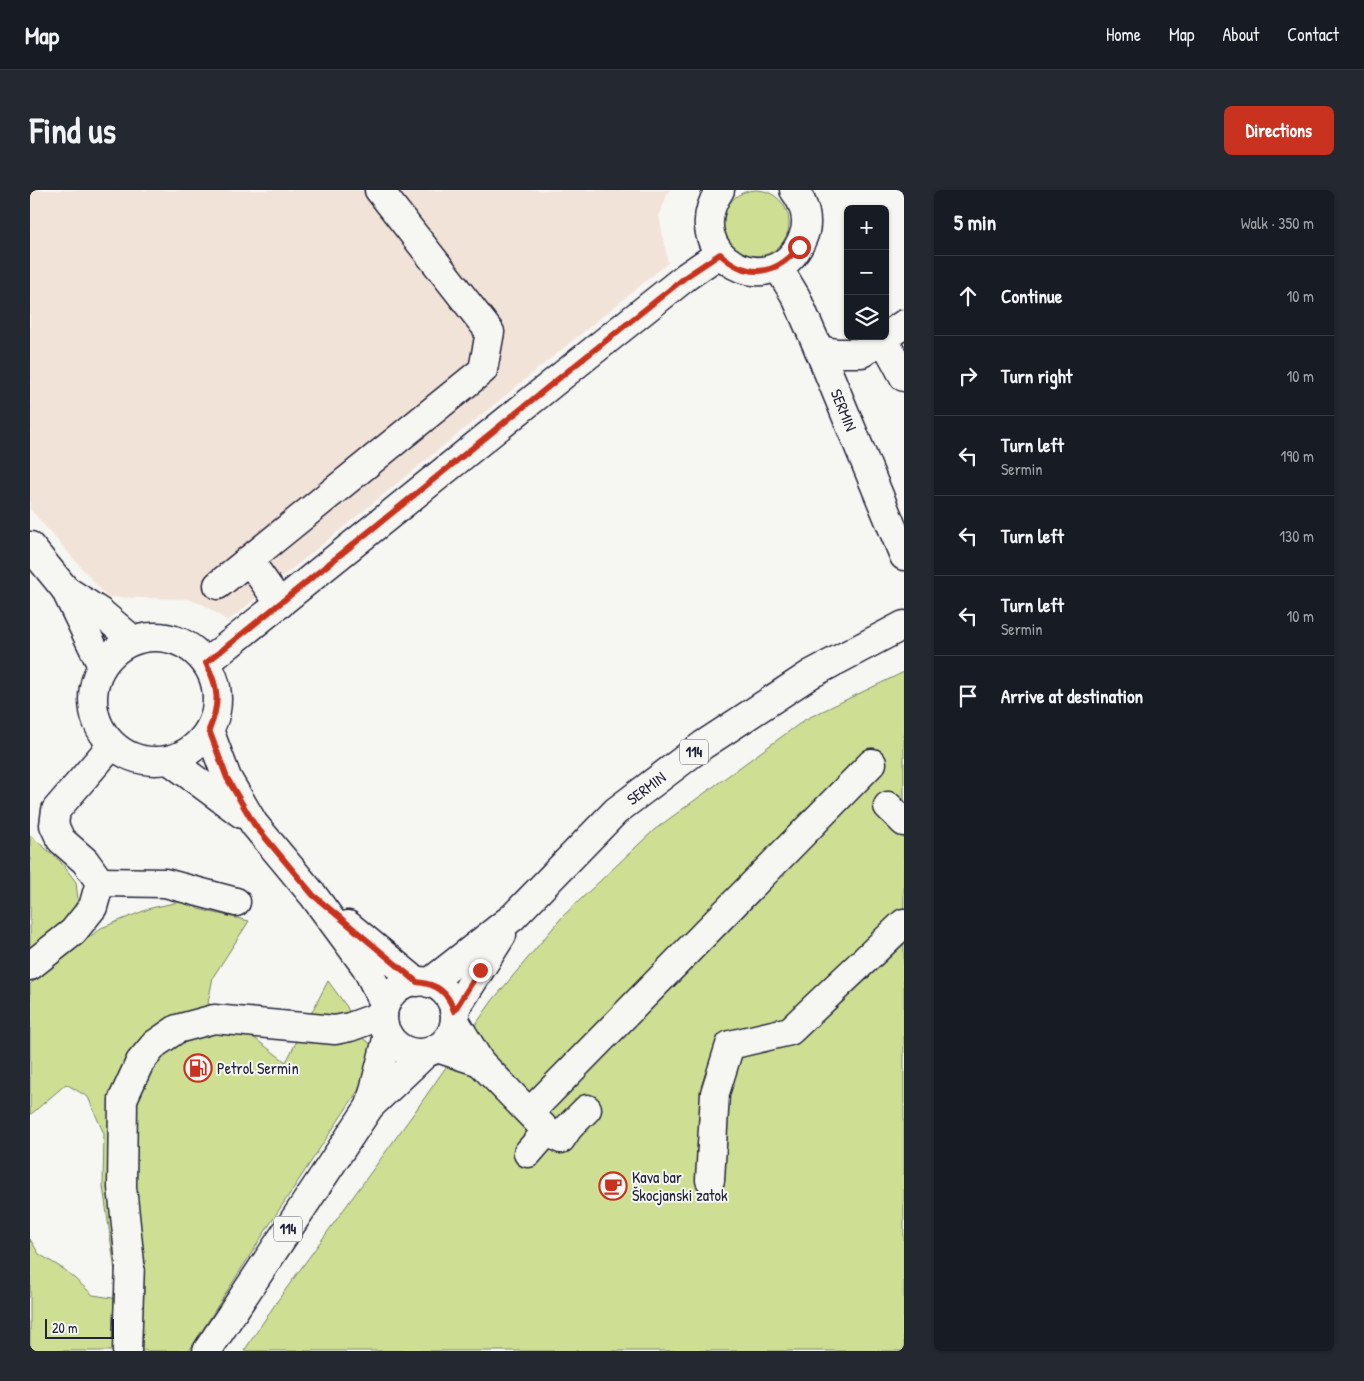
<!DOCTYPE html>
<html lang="en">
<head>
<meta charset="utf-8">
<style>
	:root { --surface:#171b24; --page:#242831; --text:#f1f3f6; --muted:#9ea1a6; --line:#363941; --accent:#c8321e }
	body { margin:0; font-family:"Patrick Hand",sans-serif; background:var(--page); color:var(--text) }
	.controls { position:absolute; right:15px; top:15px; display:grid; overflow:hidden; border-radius:8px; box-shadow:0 1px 4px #0004 }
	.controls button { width:45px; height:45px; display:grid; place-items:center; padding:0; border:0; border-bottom:1px solid var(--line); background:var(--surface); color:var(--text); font:25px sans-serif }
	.scale { position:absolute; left:15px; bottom:12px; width:69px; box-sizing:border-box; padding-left:5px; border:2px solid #22223b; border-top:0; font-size:14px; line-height:18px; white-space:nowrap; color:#22223b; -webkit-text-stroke:4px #f6f6f2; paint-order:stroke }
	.stop { position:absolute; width:15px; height:15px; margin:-11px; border:4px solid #c8321e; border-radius:50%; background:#fff }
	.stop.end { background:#c8321e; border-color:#fff; box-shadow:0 1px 5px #0008 }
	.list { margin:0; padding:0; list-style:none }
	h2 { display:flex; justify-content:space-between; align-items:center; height:65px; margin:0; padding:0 20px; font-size:21px }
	h2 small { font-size:16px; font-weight:400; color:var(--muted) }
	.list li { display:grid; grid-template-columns:32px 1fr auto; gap:15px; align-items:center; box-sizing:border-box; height:80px; padding:0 20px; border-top:1px solid var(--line) }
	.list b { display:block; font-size:19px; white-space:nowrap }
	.list p { margin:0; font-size:16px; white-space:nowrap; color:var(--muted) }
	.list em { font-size:16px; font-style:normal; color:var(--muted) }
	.icon { flex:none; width:28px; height:28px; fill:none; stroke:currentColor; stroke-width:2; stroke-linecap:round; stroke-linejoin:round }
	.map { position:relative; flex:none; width:874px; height:1161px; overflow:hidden; border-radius:8px }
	header { display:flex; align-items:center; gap:30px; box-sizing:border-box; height:70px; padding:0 25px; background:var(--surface); border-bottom:1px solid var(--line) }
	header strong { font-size:24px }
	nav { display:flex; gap:28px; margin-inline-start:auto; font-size:18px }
	.intro { display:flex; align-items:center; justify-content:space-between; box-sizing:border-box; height:120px; padding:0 30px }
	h1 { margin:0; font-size:35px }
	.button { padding:12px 22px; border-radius:8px; background:var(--accent); color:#fff; font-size:18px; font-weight:700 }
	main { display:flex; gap:30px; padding:0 30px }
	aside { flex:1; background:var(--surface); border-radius:8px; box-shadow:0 1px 4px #0004 }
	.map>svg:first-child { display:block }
	.built { fill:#f2e3d8 }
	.green { fill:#cedf93; stroke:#788067 }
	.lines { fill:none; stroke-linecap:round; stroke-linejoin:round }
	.minor-casing { stroke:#22223b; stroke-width:31 }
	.major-casing { stroke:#22223b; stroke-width:31 }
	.minor { stroke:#f6f6f2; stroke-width:28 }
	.major { stroke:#f6f6f2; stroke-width:28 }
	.route { stroke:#c8321e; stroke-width:6 }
	.labels { text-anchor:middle; stroke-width:4; stroke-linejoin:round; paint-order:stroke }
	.shield { fill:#f6f6f2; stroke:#626272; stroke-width:1 }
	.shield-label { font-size:15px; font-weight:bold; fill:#22223b }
	.street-label { font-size:16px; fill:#22223b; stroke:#f6f6f2 }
	.poi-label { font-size:16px; fill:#22223b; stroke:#f6f6f2; text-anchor:start }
</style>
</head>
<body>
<header>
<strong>Map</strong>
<nav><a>Home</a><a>Map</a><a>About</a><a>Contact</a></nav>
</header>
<div class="intro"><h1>Find us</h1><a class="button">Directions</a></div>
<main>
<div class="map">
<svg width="874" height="1161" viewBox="0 0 874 1161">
	<rect width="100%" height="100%" fill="#f6f6f2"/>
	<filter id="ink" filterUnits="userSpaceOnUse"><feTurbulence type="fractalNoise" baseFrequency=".02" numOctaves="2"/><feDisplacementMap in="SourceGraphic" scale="10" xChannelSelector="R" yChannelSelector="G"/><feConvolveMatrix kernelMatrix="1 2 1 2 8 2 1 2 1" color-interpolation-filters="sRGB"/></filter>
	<g filter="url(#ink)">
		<polygon class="built" points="0,0 639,0 629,26 638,73 198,431 174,415 158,409 77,407 0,319"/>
		<g class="green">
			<circle cx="726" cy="33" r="33"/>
			<polygon points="874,482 874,1161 214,1161 248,1110 384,923 462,811 533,726 624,640 776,529"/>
			<polygon points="0,645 30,671 46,692 48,710 37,729 0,760"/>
			<polygon points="158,710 168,719 219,731 183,787 178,813 256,872 298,791 317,817 329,846 347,858 351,866 245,1026 159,1161 0,1161 0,1049 9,1064 35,1080 63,1105 89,1109 73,996 74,944 58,907 36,894 0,925 0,794 71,738 121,718"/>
		</g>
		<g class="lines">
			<g class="minor-casing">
				<g id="minor">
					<path d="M690,0c-44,66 55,118 83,47 7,-16 1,-34 -9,-47"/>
					<polyline points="748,77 766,107 789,160 874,366"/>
					<polyline points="854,150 874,187"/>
					<polyline points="789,160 807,163 832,163 874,134"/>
					<polyline points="0,356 35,399 72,476"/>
					<polyline points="219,370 250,414"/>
					<polyline points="188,395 453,180 460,142 349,0"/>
					<polyline points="36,400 70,422 103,450"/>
					<circle cx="125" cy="509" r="62"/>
					<polyline points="176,473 538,181 657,86 689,64"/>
					<polyline points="179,540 197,588 224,634 283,705 336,777 355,815"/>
					<polyline points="139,570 212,624"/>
					<polyline points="858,616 874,632"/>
					<polyline points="70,692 135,693 206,712"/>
					<polyline points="318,735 387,792"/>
					<polyline points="0,776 43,742 63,717 70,692 55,671 31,650 24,635 26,620 82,555"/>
					<polyline points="425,831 450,872 517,941 531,949 539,937 557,919"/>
					<polyline points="407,858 450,872"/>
					<polyline points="500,922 842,573"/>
					<polyline points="498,963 517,941"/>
					<polyline points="680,990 685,903 700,855 760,841 874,733"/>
					<polyline points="97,1161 100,1073 92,997 93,909 110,872 125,854 147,839 184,829 305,840 320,837 353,825"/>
				</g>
			</g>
			<g class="major-casing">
				<g id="major">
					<circle cx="389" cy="827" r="36"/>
					<polyline points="399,793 483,727 586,621 673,555 781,484 874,435"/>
					<polyline points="424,821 472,745"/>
					<polyline points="340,916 358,845"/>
					<polyline points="177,1161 340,916 396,863"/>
				</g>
			</g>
			<use href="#minor" class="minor"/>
			<use href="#major" class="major"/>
		</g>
	</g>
	<g class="lines" filter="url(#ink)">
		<path class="route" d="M450,780l-26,41c-6,-19 -17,-27 -37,-29l-104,-87 -59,-71 -27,-46 -18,-48c11,-26 10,-42 -3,-67l362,-292 119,-95 33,-22c27,25 56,22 79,-7"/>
	</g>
	<defs>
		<g id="fuel-ring" transform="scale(1.4375)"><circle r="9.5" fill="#f6f6f2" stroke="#c8321e" stroke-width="1.5"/><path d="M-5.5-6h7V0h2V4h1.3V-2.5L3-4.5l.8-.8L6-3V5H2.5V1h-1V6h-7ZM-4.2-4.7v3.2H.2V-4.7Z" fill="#c8321e"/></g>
		<g id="cafe-ring" transform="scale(1.4375)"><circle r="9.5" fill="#f6f6f2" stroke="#c8321e" stroke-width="1.5"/><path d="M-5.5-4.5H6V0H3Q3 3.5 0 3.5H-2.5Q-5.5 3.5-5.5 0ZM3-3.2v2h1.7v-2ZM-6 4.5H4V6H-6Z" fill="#c8321e"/></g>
	</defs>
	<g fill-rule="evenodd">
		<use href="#fuel-ring" x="168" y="878"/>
		<use href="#cafe-ring" x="583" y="996"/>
	</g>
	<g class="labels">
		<g class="shield">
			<rect x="650" y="549.5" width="28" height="25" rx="4"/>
			<rect x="244" y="1026.5" width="28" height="25" rx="4"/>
		</g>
		<g class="shield-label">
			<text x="664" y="567">114</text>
			<text x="258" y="1044">114</text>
		</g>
		<g class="street-label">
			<text transform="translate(814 220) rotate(68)" y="6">SERMIN</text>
			<text transform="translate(616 598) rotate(-37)" y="6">SERMIN</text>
		</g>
		<g class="poi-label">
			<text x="187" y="884">Petrol Sermin</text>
			<text x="602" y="993">Kava bar<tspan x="602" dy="18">Škocjanski zatok</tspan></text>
		</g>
	</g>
</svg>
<div class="controls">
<button>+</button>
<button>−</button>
<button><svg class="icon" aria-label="layers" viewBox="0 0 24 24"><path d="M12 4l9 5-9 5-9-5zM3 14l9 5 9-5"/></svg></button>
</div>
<div class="scale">20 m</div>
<div class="stop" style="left:769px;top:57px"></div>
<div class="stop end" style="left:450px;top:780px"></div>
</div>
<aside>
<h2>5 min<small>Walk · 350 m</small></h2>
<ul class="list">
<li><svg class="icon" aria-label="ahead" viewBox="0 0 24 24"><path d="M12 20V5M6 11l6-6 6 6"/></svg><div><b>Continue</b></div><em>10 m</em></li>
<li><svg class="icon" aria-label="right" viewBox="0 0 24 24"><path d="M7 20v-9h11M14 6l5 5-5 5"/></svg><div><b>Turn right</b></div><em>10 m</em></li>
<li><svg class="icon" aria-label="left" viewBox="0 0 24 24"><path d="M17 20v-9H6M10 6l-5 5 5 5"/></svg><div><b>Turn left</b><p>Sermin</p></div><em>190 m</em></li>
<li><svg class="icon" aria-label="left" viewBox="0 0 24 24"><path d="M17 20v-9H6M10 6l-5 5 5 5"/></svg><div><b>Turn left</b></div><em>130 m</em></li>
<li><svg class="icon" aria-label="left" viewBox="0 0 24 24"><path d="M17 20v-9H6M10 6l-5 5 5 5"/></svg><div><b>Turn left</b><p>Sermin</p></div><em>10 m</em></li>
<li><svg class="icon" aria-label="arrive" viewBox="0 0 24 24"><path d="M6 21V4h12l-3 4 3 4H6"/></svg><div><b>Arrive at destination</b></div></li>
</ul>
</aside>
</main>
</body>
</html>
